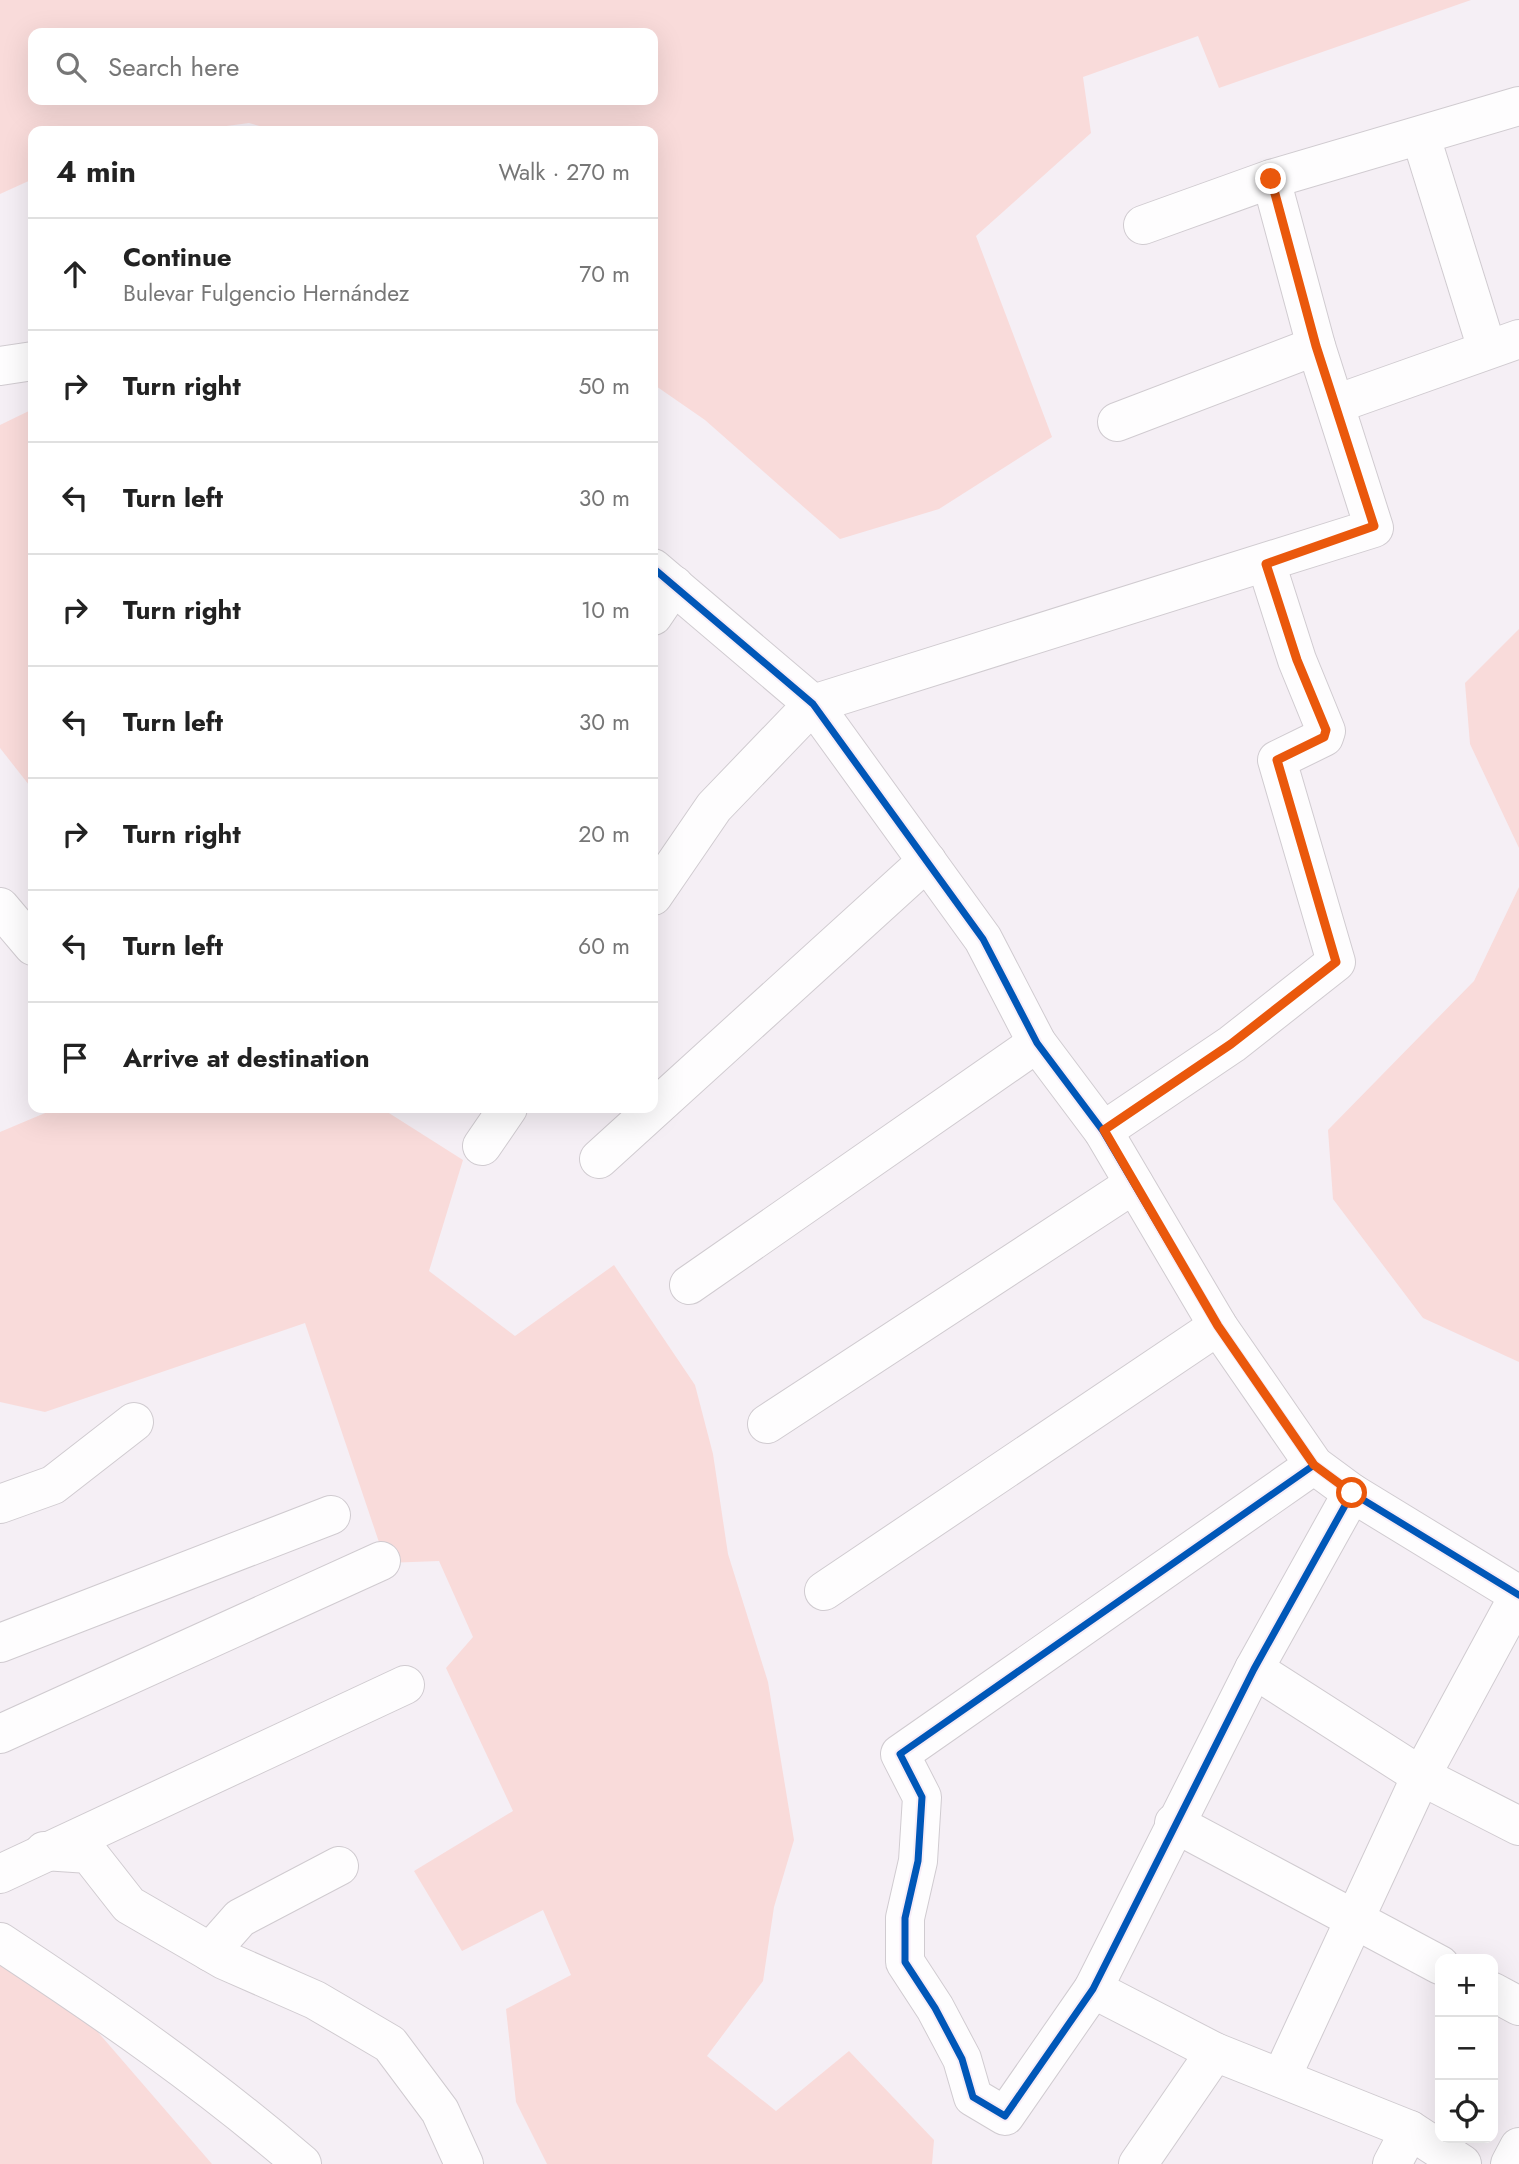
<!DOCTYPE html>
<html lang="en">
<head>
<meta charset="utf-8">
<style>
	:root { --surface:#fff; --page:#f2f2f2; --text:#222; --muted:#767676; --line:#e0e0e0 }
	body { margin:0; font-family:Jost,sans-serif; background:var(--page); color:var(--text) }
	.controls { position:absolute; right:21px; bottom:21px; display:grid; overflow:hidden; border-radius:14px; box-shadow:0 7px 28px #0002 }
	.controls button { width:63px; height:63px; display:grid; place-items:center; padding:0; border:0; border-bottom:2px solid var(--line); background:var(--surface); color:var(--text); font:35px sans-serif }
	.stop { position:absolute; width:21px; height:21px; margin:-16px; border:5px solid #ea580c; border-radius:50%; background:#fff }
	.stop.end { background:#ea580c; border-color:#fff; box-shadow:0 2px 7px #0008 }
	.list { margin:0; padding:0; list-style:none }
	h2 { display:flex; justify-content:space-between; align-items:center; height:91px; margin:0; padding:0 28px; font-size:30px }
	h2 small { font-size:23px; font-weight:400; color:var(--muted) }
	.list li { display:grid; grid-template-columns:46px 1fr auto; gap:21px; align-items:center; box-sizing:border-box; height:112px; padding:0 28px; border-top:2px solid var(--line) }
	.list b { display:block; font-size:26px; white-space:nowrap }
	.list p { margin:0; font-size:23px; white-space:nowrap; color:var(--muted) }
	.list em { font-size:23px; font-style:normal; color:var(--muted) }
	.icon { flex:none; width:38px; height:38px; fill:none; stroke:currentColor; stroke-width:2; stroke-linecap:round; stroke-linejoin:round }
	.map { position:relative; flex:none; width:1519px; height:2164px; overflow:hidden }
	.search { position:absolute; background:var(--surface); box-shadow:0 7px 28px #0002; left:28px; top:28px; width:630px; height:77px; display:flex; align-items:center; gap:18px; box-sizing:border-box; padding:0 24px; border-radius:14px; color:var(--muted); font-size:26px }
	.panel { position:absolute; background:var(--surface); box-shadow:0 7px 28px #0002; left:28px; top:126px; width:630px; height:987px; border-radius:14px }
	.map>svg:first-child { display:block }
	.green { fill:#f9dbda; fill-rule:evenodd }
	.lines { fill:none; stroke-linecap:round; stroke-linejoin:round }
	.minor-casing { stroke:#d0cbd0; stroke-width:40 }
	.minor { stroke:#fefdfe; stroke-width:38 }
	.cycleway-casing { stroke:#f7edf7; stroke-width:11 }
	.cycleway { stroke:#0057b8; stroke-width:7 }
	.route { stroke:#ea580c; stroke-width:9 }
</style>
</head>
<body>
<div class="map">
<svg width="1519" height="2164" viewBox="0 0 1519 2164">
	<rect width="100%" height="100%" fill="#f5eff5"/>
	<g class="green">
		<path d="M0,0h1471l-252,88 -21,-52 -115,41 8,56 -115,103 76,201 -113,72 -99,30 -135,-119 -52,-36v-253h-375l-29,-8 -59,8h-157v48l-33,15zM653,33v67h-620v-67z"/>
		<polygon points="33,409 33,790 0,748 0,425"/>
		<polygon points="1519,629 1519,848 1470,744 1465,683"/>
		<polygon points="1519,887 1519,1362 1423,1318 1333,1199 1328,1130 1474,981"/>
		<polygon points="57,1108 381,1108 463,1160 429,1271 515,1336 614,1265 695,1385 713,1454 728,1554 768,1682 794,1840 774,1907 763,1981 707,2056 776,2111 849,2051 934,2140 932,2164 547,2164 516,2102 506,2009 571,1975 543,1910 462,1951 414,1871 513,1811 446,1668 473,1637 439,1561 386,1563 305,1323 45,1412 0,1402 0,1132"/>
		<polygon points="0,1948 26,1949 212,2164 0,2164"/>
	</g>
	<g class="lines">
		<g class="minor-casing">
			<g id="minor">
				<polyline points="1421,137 1487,349"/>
				<polyline points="1143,225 1271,179 1519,106"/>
				<polyline points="0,366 33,361"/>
				<polyline points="1336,404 1519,339"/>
				<polyline points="1117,422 1316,346"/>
				<polyline points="653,568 813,704 983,939 1037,1043 1103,1131 1218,1326 1314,1465 1352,1493 1519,1595"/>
				<polyline points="653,616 674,585"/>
				<polyline points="653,896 714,807 813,704 1374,528 1316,346 1271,179"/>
				<polyline points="0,907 33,946"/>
				<polyline points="1103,1131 1232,1044 1336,962 1277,760 1324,737 1326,731 1297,660 1266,563"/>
				<polyline points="482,1146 508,1108"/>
				<polyline points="599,1159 927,861"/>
				<polyline points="689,1285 1037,1043"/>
				<polyline points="767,1424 1134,1184"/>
				<polyline points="1314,1465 900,1754 922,1797 918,1861 905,1918 905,1962 935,2008 962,2059 973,2097 1005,2116 1093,1989 1254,1669 1352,1493"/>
				<polyline points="0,1504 53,1485 134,1422"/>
				<polyline points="824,1591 1218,1326"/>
				<polyline points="0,1643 331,1515"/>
				<polyline points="1254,1669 1421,1776 1519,1826"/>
				<polyline points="0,1734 381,1561"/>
				<polyline points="1174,1823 1440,1965"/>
				<polyline points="44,1851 89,1854 129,1905 224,1960 315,2000 390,2044 440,2111 464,2164"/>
				<polyline points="0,1874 405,1685"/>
				<path d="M0,1942c105,69 207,140 302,222"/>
				<polyline points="210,1952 240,1918 339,1866"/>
				<polyline points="1093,1989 1215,2052 1410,2130 1462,2164"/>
				<polyline points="1493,1992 1519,2006"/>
				<polyline points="1282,2076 1421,1776 1519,1595"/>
				<polyline points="1138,2164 1215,2052"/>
				<polyline points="1392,2164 1410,2130"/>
				<polyline points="1510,2164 1519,2147"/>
			</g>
		</g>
		<use href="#minor" class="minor"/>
		<g class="cycleway-casing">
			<g id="cycleway">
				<polyline points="653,568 813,704 983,939 1037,1043 1103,1131 1218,1326 1314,1465 1352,1493 1519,1595"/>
				<polyline points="1314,1465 900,1754 922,1797 918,1861 905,1918 905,1962 935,2008 962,2059 973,2097 1005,2116 1093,1989 1254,1669 1352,1493"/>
			</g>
		</g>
		<use href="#cycleway" class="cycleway"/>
	</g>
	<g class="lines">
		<polyline class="route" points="1271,179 1316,346 1374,526 1266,564 1297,660 1326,730 1324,737 1277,760 1336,962 1231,1044 1104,1130 1218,1326 1314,1465 1352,1493"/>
	</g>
</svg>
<div class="controls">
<button>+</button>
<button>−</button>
<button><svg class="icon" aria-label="locate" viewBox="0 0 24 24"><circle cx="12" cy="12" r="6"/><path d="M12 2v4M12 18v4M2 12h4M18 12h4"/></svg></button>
</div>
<div class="stop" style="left:1352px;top:1493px"></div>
<div class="stop end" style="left:1271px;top:179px"></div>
<div class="search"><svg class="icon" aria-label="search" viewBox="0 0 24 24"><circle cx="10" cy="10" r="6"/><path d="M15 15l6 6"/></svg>Search here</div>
<section class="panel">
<h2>4 min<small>Walk · 270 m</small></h2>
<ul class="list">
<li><svg class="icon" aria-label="ahead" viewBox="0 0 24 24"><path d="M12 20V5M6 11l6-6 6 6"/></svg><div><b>Continue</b><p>Bulevar Fulgencio Hernández</p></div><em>70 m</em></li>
<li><svg class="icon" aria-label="right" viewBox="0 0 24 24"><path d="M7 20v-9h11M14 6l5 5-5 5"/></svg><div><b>Turn right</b></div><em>50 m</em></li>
<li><svg class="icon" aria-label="left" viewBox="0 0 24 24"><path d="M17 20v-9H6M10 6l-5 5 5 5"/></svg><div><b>Turn left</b></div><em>30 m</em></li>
<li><svg class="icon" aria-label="right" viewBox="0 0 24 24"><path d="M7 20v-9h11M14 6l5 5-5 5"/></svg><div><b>Turn right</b></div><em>10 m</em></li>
<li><svg class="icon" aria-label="left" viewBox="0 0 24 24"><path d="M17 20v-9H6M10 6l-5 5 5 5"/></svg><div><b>Turn left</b></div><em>30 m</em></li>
<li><svg class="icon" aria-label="right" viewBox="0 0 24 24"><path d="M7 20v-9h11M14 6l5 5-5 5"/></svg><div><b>Turn right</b></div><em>20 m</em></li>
<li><svg class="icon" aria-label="left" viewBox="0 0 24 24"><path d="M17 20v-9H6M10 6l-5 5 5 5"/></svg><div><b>Turn left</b></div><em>60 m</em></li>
<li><svg class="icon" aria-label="arrive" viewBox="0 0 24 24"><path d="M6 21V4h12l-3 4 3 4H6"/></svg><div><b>Arrive at destination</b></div></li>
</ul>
</section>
</div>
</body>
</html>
